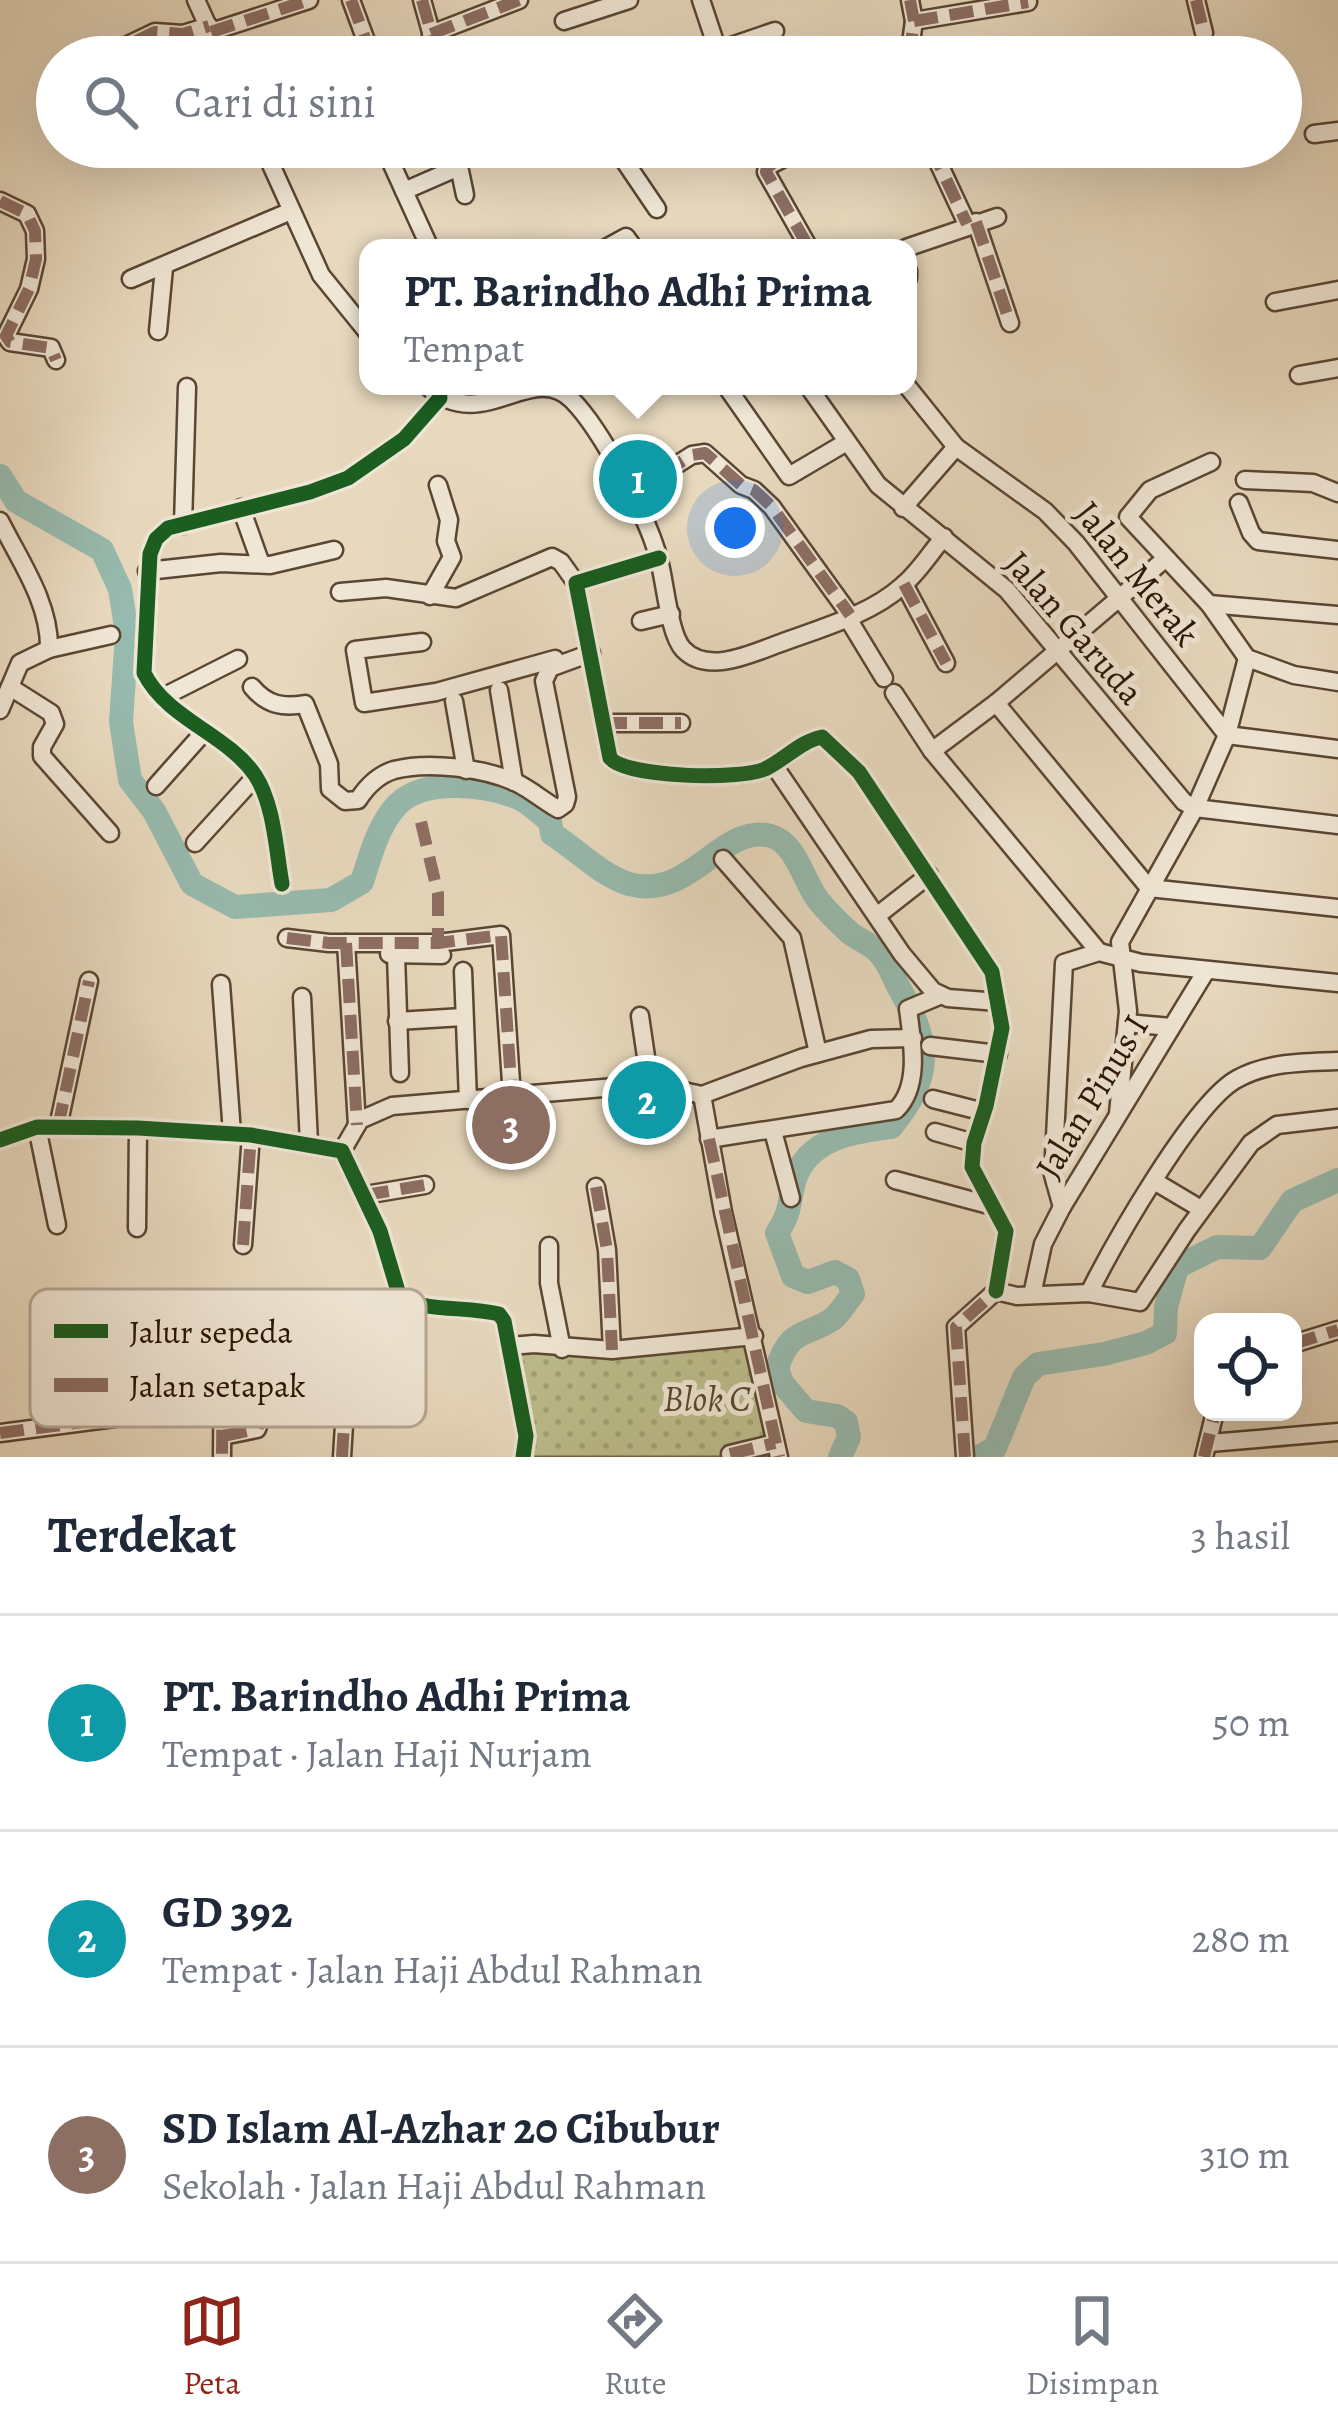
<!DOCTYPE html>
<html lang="id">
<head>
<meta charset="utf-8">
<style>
	:root { --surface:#fff; --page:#f6f6f7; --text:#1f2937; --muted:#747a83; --line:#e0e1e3; --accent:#8f2418 }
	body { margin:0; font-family:Alegreya,serif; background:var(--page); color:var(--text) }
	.controls { position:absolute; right:36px; bottom:36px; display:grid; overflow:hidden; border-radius:24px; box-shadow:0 12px 48px #0002 }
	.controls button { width:108px; height:108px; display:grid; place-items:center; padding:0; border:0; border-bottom:3px solid var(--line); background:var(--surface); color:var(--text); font:60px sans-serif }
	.you { position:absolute; left:735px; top:528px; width:42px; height:42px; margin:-30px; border:9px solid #fff; border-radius:50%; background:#1a73e8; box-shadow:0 0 0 18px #1a73e833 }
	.badge { display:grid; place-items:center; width:78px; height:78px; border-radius:50%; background:var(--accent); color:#fff; font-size:39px; font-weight:700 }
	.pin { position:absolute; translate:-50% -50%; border:6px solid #fff; box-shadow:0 3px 12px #0006 }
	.popup { position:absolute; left:359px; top:239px; width:558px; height:156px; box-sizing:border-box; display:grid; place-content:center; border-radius:24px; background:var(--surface); filter:drop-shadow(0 3px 9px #0005); font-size:39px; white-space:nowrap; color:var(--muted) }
	.popup b { font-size:45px; color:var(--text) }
	.popup::after { content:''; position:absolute; left:50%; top:100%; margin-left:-24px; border:24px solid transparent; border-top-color:var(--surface) }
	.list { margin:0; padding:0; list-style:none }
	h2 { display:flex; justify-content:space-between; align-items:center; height:156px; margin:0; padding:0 48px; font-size:51px }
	h2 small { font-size:39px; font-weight:400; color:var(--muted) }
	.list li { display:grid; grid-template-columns:78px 1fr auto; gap:36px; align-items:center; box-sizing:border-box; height:216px; padding:0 48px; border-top:3px solid var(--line) }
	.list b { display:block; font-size:45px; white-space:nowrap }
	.list p { margin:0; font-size:39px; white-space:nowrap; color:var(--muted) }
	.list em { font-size:39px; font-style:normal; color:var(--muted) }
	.icon { flex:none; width:66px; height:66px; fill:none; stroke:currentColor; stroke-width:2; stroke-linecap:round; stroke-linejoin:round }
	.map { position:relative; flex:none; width:1338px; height:1457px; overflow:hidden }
	.search { position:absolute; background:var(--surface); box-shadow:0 12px 48px #0002; left:36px; right:36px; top:36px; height:132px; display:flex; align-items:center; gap:30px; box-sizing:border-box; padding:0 42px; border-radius:66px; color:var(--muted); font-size:45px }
	.sheet { height:804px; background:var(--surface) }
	nav { display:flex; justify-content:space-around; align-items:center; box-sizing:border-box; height:168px; border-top:3px solid var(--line); background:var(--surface); font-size:33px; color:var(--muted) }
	nav a { display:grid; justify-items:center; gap:6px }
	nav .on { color:var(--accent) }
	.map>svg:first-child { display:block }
	.park { fill:url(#park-dots); stroke:#746948; stroke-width:3 }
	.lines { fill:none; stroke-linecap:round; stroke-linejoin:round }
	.river { stroke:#97baae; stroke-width:24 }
	.minor-casing { stroke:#5a4632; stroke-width:21 }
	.minor { stroke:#f0e6d5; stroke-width:16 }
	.quiet { stroke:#8d6e63; stroke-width:12; stroke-dasharray:24 12; stroke-linecap:butt }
	.cycleway-casing { stroke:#f0e6d5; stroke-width:22 }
	.cycleway { stroke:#1b5e20; stroke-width:15 }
	.labels { text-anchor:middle; stroke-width:10; stroke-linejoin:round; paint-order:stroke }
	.street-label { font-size:36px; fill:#2a1503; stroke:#f0e6d5 }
	.park-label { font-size:36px; font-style:italic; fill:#56472c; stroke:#f0e6d5 }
	.key { fill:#f0e6d5; stroke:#b5a796; stroke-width:3 }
	.key-label { font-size:33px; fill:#2a1503 }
</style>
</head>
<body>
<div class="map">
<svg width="1338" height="1457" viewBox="0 0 1338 1457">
	<defs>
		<pattern id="park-dots" width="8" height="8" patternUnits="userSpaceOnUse" patternTransform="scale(3)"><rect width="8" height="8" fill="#bdbd8c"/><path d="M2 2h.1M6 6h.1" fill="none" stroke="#a3a277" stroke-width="1.8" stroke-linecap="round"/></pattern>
	</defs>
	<rect width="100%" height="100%" fill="#e8d9be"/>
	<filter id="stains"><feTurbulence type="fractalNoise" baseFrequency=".00167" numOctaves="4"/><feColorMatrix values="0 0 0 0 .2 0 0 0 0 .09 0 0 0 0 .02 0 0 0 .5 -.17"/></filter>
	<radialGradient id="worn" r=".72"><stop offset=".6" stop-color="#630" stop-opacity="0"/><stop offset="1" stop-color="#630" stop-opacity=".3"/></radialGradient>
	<polygon class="park" points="754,1336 780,1457 519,1457 510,1347"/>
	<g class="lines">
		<g class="river">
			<path d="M0,476l16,25 86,49 18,39 7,45 -6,88 9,58 24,31 38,73 43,23 96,-7 31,-18c8,-26 17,-59 36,-78 28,-27 89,-19 121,-6 11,5 21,16 31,23l2,13c26,16 48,41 77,50 62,17 92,-61 142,-48 25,7 32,44 47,64 9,11 21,23 32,33 9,7 23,12 30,21 8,8 13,22 18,32 32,56 37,88 -7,141 -36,5 -82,10 -96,52 -7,23 -3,32 -18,54l16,43 15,6 27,-10 13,7 5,15c-6,7 -13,19 -19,24 -28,20 -43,8 -57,50l5,15 24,28 31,5 9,6 3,15 -9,20"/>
			<polyline points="979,1457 995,1448 1024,1377 1038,1364 1104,1354 1146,1343 1165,1333 1166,1307 1177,1267 1217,1247 1260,1248 1292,1201 1338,1180"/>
		</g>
		<g class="minor-casing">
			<g id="minor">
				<polyline points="196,0 222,57"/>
				<polyline points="351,0 372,57"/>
				<polyline points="422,0 438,57"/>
				<polyline points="701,0 718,51"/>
				<polyline points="1196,0 1204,33"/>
				<polyline points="564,21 629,0"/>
				<polyline points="914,21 1028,2"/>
				<polyline points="211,32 309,0"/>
				<polyline points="431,34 519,0"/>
				<polyline points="103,57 155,32 183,34 209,26"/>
				<polyline points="699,57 775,31"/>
				<polyline points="909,57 914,21 910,0"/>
				<polyline points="1314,134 1338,131"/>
				<polyline points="263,147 321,275 368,333"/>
				<polyline points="455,147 465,195"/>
				<polyline points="615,147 657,209"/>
				<polyline points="805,147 767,167 766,172 809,248"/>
				<polyline points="931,147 967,224"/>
				<polyline points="389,158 430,248"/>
				<polyline points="404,191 459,167"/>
				<polyline points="0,201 27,214 35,231 36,259 29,289 6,336 10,342 51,348 56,360"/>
				<polyline points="976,222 1010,323"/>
				<polyline points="606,248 626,237 634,248"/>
				<polyline points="906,248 997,217"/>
				<polyline points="908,271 908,278"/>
				<polyline points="131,279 291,211"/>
				<polyline points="1275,302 1338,290"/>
				<polyline points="158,331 164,268"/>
				<polyline points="1299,375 1338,368"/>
				<path d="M427,386c55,50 104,-26 145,14 29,29 77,119 87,160 6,21 10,74 24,89 24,26 68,5 95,-5 40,-15 92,-29 124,-58 17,-14 28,-33 42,-49"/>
				<polyline points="726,386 789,476 845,443"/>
				<polyline points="808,386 878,485 1007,590 1184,802 1195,808 1338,825"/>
				<polyline points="907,386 956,447 1045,511 1076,543 1227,735 1338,749"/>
				<polyline points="1211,462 1150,490 1128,517 1209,604 1247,658 1294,675 1338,682"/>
				<polyline points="1245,480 1313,483 1338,493"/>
				<polyline points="632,493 692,455 705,453 741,485 754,490 772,507 850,615"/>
				<polyline points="1239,503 1251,533 1258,541 1338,550"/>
				<polyline points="241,508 261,564"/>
				<polyline points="903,508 956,447"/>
				<path d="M0,521c20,40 50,82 49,128l-29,14 -20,47"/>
				<polyline points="183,525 187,387"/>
				<path d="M659,558l-83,25 34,175c17,20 130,22 155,11 19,-9 36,-28 57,-32l37,35 133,200 10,56 -16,78 -12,37 -2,24 34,64 -10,60"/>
				<polyline points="147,571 221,563 270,565 334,550"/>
				<polyline points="904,584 946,663"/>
				<polyline points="340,592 386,588 456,598 552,557 561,562 576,583"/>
				<polyline points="430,596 452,557 446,541 449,520 438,485"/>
				<polyline points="1209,604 1338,615"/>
				<polyline points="847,617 884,678"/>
				<polyline points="641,621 671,614"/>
				<polyline points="422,642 355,650 364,703 436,692 555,659"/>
				<polyline points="49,649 111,635"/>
				<polyline points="10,687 51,713 55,724 42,747 42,756 110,833"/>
				<path d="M252,687c15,18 31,21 53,17l24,60 1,25 15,12 13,-1c9,-14 20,-25 36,-30 35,-9 91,-2 123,13 14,7 27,18 41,26l7,-5 2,-7 -23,-116 6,-13 41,-15"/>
				<polyline points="499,690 514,782"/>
				<polyline points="894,693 932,751 1099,952"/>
				<polyline points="163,697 238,659"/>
				<polyline points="454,701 466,770"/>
				<polyline points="996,703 1149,888 1338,908"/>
				<polyline points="603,723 681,723"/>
				<polyline points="932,751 996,703 1165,559"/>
				<polyline points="773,764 902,954 933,991 948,998 998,1002"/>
				<polyline points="156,786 204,732"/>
				<polyline points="195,843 256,776"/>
				<polyline points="723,859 792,938 818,1053"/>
				<path d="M282,884c-6,-34 -8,-80 -27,-109 -28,-41 -88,-56 -111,-102l6,-119 6,-15 12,-11 142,-36 38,-14 56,-39 36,-41"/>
				<polyline points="878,915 929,875"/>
				<polyline points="287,938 329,943 438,943 501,935 512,1097"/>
				<polyline points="346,943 357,1125"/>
				<polyline points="389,954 442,955"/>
				<polyline points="396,955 400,1073"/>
				<polyline points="463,971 468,1100"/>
				<polyline points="221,984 232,1133"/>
				<polyline points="302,997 309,1143"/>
				<polyline points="640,1016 650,1084"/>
				<polyline points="397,1021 463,1017"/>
				<polyline points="1127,1023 1171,1027"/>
				<polyline points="930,1046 998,1054"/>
				<polyline points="702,1095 723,1212 779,1457"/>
				<polyline points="933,1099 984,1112"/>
				<polyline points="1118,1114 1128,1011 1120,942 1195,808 1227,735 1247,658"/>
				<polyline points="37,1127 57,1225"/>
				<polyline points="58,1127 89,981"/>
				<polyline points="773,1131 791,1198"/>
				<polyline points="935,1132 974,1143"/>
				<path d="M709,1139l187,-29c25,-24 16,-70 12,-101l31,-13"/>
				<path d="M0,1140l37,-13 101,1 113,7 91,16 38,80 20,67c30,14 66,8 99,16l5,7 22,115 -3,21"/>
				<polyline points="342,1151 360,1120 392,1106 650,1084 702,1095 801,1058 871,1039 913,1038"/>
				<polyline points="895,1180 989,1205"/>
				<polyline points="1154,1181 1201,1209"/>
				<polyline points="596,1187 607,1250 612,1350"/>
				<polyline points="365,1195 425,1185"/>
				<polyline points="1062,1207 1053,1175 1064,963 1099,952 1141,963 1338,983"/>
				<polyline points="137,1228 138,1128"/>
				<polyline points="243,1245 251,1135"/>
				<polyline points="549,1246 549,1283 562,1349"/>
				<polyline points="996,1291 1017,1296 1089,1293 1140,1302 1187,1230 1251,1143 1277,1125 1338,1118"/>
				<path d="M1089,1293c24,-48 105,-191 148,-214 30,-17 68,-17 101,-18"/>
				<polyline points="1032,1295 1043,1244 1062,1207 1206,971"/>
				<polyline points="1293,1344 1338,1330"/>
				<polyline points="510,1346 534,1344 612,1350 754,1336"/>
				<polyline points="0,1433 130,1416 148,1398 223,1392"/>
				<polyline points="223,1436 257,1429 263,1413 345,1405"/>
				<polyline points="1210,1443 1338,1432"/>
				<polyline points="730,1454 775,1443"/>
				<polyline points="222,1457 223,1350"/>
				<path d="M342,1457l5,-80 4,-6c53,-21 50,-9 49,-73"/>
				<polyline points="965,1457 956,1327 996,1291"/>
				<polyline points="1204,1457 1215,1412"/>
			</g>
		</g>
		<use href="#minor" class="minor"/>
		<g class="quiet">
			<polyline points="351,0 372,57"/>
			<polyline points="422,0 438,57"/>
			<polyline points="1196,0 1204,33"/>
			<polyline points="914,21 1028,2"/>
			<polyline points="211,32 309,0"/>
			<polyline points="431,34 519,0"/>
			<polyline points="103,57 155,32 183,34 209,26"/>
			<polyline points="909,57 914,21 910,0"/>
			<polyline points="805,147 767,167 766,172 809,248"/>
			<polyline points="931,147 967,224"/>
			<polyline points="0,201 27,214 35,231 36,259 29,289 6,336 10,342 51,348 56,360"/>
			<polyline points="976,222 1010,323"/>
			<polyline points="632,493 692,455 705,453 741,485 754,490 772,507 850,615"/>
			<polyline points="904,584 946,663"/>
			<polyline points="603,723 681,723"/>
			<polyline points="421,822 438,894 438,943"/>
			<polyline points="287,938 329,943 438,943 501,935 512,1097"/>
			<polyline points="346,943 357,1125"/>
			<polyline points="58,1127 89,981"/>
			<polyline points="709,1139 779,1457"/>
			<polyline points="596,1187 607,1250 612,1350"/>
			<polyline points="365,1195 425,1185"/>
			<polyline points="243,1245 251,1135"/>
			<polyline points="1293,1344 1338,1330"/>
			<polyline points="51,1346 142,1344 223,1350 222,1457"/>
			<polyline points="0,1433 130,1416 148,1398 223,1392"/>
			<polyline points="223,1436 257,1429 263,1413 345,1405"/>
			<polyline points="730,1454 775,1443"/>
			<path d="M342,1457l5,-80 4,-6c53,-21 50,-9 49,-73"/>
			<polyline points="965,1457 956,1327 996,1291"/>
			<polyline points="1204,1457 1215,1412"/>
		</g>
		<g class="cycleway-casing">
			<g id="cycleway">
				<path d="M659,558l-83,25 34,175c17,20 130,22 155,11 19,-9 36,-28 57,-32l37,35 133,200 10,56 -16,78 -12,37 -2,24 34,64 -10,60"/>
				<path d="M282,884c-6,-34 -8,-80 -27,-109 -28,-41 -88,-56 -111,-102l6,-119 6,-15 12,-11 142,-36 38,-14 56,-39 36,-41"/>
				<path d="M0,1140l37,-13 101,1 113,7 91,16 38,80 20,67c30,14 66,8 99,16l5,7 22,115 -3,21"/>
			</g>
		</g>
		<use href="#cycleway" class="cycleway"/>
	</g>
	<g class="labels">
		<g class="street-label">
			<text transform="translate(1138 573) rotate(51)" y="13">Jalan Merak</text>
			<text transform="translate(1075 627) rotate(49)" y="13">Jalan Garuda</text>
			<text transform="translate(1091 1096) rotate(-59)" y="13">Jalan Pinus I</text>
		</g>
		<g class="park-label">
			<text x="707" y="1411">Blok C</text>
		</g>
	</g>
	<rect x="30" y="1289" width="396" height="138" rx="18" class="key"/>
	<rect x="54" y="1324" width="54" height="14" fill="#1b5e20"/>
	<rect x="54" y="1378" width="54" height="14" fill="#8d6e63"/>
	<g class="key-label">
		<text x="129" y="1343">Jalur sepeda</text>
		<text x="129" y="1397">Jalan setapak</text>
	</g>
	<rect width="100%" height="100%" filter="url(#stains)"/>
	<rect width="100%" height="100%" fill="url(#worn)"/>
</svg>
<div class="controls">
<button><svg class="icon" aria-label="locate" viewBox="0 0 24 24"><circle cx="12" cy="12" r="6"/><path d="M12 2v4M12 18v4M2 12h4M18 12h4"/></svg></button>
</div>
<div class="you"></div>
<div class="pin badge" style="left:638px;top:479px;background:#0f9aa8">1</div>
<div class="popup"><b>PT. Barindho Adhi Prima</b>Tempat</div>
<div class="pin badge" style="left:647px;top:1100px;background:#0f9aa8">2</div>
<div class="pin badge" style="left:511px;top:1125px;background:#8d6e63">3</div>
<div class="search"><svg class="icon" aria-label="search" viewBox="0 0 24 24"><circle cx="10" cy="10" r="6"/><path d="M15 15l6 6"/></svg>Cari di sini</div>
</div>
<section class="sheet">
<h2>Terdekat<small>3 hasil</small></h2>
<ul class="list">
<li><span class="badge" style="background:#0f9aa8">1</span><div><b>PT. Barindho Adhi Prima</b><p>Tempat · Jalan Haji Nurjam</p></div><em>50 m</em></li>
<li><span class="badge" style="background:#0f9aa8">2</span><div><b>GD 392</b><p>Tempat · Jalan Haji Abdul Rahman</p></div><em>280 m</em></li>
<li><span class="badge" style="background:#8d6e63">3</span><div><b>SD Islam Al-Azhar 20 Cibubur</b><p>Sekolah · Jalan Haji Abdul Rahman</p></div><em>310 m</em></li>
</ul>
</section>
<nav>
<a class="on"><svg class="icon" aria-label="map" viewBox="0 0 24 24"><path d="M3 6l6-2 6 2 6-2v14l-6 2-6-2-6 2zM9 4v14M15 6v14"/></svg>Peta</a>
<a><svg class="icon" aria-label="directions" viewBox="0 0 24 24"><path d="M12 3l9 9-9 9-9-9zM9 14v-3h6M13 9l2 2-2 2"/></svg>Rute</a>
<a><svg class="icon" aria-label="saved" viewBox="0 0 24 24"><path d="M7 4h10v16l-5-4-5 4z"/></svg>Disimpan</a>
</nav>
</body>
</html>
